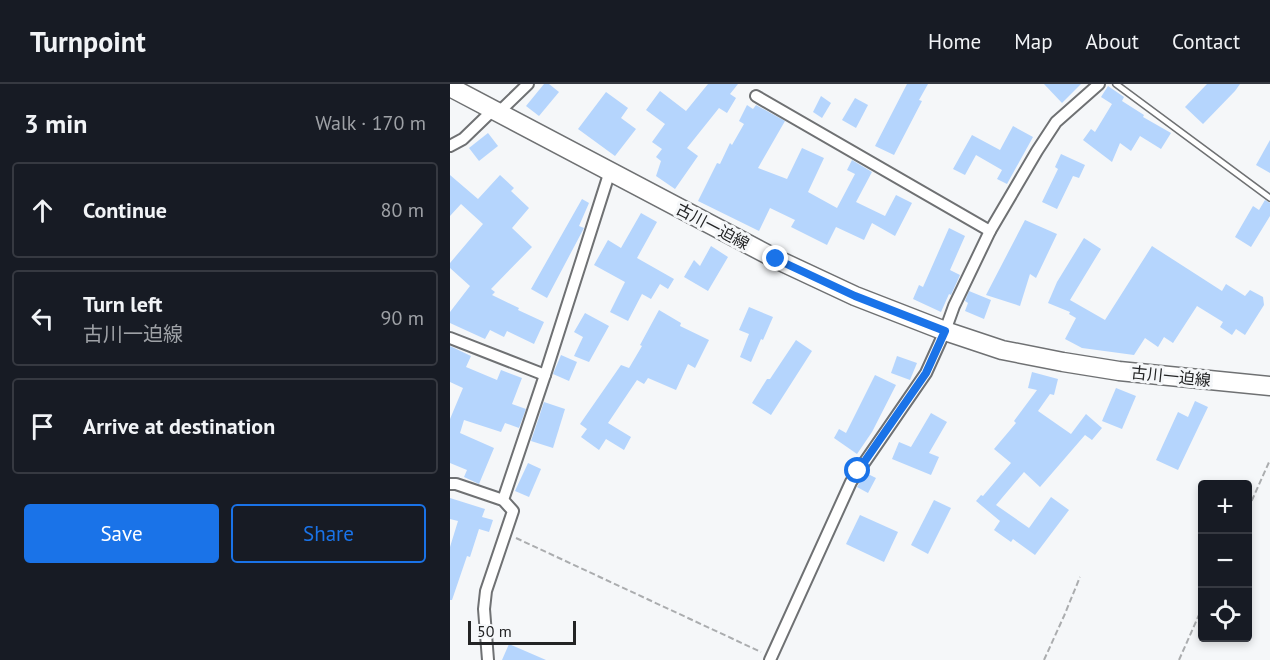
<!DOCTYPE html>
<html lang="en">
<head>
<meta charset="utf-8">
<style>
	:root { --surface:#171b24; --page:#20242c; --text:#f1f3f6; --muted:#9ea1a6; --line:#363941; --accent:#1a73e8 }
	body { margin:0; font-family:"PT Sans","Noto Sans JP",sans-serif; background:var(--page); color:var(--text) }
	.controls { position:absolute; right:18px; bottom:18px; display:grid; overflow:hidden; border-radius:6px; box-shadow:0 3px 9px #0003 }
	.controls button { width:54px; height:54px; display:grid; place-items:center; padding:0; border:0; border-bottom:2px solid var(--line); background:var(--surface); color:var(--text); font:30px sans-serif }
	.scale { position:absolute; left:18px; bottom:15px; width:108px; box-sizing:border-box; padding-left:6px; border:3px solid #232425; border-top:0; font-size:16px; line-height:21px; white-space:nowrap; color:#232425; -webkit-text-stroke:4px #f5f7f9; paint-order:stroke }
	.stop { position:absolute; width:18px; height:18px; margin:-14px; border:4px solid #1a73e8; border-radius:50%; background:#fff }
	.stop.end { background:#1a73e8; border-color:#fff; box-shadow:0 2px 6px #0008 }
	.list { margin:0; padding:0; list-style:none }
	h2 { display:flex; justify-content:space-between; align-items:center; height:78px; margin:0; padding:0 24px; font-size:26px }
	h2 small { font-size:20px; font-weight:400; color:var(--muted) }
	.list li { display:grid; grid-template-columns:39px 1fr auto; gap:18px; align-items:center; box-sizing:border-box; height:96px; margin:0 12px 12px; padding:0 12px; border:2px solid var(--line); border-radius:6px }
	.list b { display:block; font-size:22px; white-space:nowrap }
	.list p { margin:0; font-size:20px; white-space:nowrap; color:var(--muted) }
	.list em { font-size:20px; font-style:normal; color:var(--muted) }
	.actions { display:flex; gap:12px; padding:18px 24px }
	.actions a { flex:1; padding:14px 0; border:2px solid var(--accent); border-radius:6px; text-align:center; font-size:21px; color:var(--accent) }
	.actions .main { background:var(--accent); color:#fff }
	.icon { flex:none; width:33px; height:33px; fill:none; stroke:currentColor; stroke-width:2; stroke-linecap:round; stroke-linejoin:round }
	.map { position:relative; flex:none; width:820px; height:576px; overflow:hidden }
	header { display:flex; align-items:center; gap:36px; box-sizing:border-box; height:84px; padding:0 30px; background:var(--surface); border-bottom:2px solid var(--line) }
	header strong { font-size:28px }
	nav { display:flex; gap:33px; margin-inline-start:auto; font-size:21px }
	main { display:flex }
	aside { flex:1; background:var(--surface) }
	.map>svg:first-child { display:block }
	.building { fill:#b5d5fd }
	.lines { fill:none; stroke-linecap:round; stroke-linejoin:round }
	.lane-casing { stroke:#6f7173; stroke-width:8 }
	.street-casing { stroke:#6f7173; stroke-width:14 }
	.primary-casing { stroke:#6f7173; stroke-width:21 }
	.path { stroke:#abadaf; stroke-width:2; stroke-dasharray:6 3; stroke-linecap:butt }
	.lane { stroke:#fff; stroke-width:5 }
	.street { stroke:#fff; stroke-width:10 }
	.primary { stroke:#fff; stroke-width:18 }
	.route { stroke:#1a73e8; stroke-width:8 }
	.labels { text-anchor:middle; stroke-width:6; stroke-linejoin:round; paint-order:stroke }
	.street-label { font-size:16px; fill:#232425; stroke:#f5f7f9 }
</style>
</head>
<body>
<header>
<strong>Turnpoint</strong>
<nav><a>Home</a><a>Map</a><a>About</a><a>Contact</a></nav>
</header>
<main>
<aside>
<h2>3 min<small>Walk · 170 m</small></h2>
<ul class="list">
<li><svg class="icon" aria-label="ahead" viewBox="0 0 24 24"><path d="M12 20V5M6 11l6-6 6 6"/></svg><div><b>Continue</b></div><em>80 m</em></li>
<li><svg class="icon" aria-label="left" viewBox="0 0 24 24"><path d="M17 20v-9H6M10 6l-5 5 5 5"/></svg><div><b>Turn left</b><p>古川一迫線</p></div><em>90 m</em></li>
<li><svg class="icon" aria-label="arrive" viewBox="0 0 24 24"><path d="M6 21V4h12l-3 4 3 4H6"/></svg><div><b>Arrive at destination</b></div></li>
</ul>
<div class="actions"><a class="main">Save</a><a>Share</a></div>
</aside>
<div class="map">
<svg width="820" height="576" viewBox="0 0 820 576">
	<rect width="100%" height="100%" fill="#f5f7f9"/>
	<g class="building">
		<polygon points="94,0 99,0 109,8 89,32 76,22"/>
		<polygon points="258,0 288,0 280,10 286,14 277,29 269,24 237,64 248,72 225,105 206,92 211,77 206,73 212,65 202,58 215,40 196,26 210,7 236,27"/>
		<polygon points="457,0 478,0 469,16 472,17 444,71 425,62"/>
		<polygon points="594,0 631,0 612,19"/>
		<polygon points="757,0 790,0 785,7 753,40 735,23"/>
		<polygon points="658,2 674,13 672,17 694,31 693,33 721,49 711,65 690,52 681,67 670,59 662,78 633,56 641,45 645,48 662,20 651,13"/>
		<polygon points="156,8 178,24 171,34 186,45 165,72 128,45"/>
		<polygon points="371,12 381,19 372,34 363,28"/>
		<polygon points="405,14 418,21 406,44 392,36"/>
		<polygon points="297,21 303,25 306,21 335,37 308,84 337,95 352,64 374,74 358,108 387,124 405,90 397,86 402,76 422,88 406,118 435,132 446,111 462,119 445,152 422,139 414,156 386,143 377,161 341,143 345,136 320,124 309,147 248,117 267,79 270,80 280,59 282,61 294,40 289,37"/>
		<polygon points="563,42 583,53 557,100 547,95 552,86 526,71 515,91 503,85 522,51 550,66"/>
		<polygon points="38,49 48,62 29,77 19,64"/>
		<polygon points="820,56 820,89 806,81"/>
		<polygon points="611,70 635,81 629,94 623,92 607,125 592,118 608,85 605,83"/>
		<polygon points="0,91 28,115 50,91 64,104 61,107 79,124 62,144 82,163 41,205 45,208 42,211 69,224 68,226 94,238 84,260 57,247 54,253 40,246 35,255 0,239 0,228 20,202 0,184 0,179 33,140 11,120 0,132"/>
		<polygon points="132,115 139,119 129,142 134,144 97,214 81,205"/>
		<polygon points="815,116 820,119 820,132 801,163 785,153 803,122 809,126"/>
		<polygon points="191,129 207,138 187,174 224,195 218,205 210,200 201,215 192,210 178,237 160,228 175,198 144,181 158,156 171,164"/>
		<polygon points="575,136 607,150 586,194 580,190 570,222 536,211"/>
		<polygon points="499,144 515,152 500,186 510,191 501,211 499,210 491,228 463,215 469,201 473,203"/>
		<polygon points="634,154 651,165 620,216 655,236 702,162 772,207 776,200 795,212 800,206 813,213 814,221 795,251 786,245 782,251 770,243 773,238 747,222 723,259 714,253 708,263 695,254 684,271 632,264 615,255 626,234 619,230 620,228 598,219 607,198"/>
		<polygon points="261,162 278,173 258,207 234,193 244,176 250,182"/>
		<polygon points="519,207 541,216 534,235 515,227 518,219 515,217"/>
		<polygon points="299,223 323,233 313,256 311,255 301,278 290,273 299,250 289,246"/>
		<polygon points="209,226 231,239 230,242 259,256 245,284 238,280 226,306 198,294 194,300 187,296 158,339 181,353 174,366 156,355 149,366 131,353 137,345 130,340 171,281 179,284 192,262 190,261"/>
		<polygon points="135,229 159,242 139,278 124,272 133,253 124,248"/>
		<polygon points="346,256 362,267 321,331 302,319 317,295 320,295"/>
		<polygon points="0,262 21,272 16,283 47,296 51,286 72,294 62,320 76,325 69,344 55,339 51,348 14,336 10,349 44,364 29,400 14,393 17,386 0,379 0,335 13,304 0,298"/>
		<polygon points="111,271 127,278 119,297 103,290"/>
		<polygon points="447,272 467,279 460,296 441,289"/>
		<polygon points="582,288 608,295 604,311 600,310 588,327 621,350 636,330 652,344 642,356 635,351 590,403 574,388 546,421 579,444 601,413 619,426 585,471 563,455 561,458 544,446 550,437 526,417 531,411 533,412 561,379 544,365 566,339 564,337 587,306 578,304"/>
		<polygon points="425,291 446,301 422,348 407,370 384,354 389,345 396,349"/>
		<polygon points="666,304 686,312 672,345 652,337"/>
		<polygon points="745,317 758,323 728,386 706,376 728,328 738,333"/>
		<polygon points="94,318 115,325 103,364 81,357"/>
		<polygon points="481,329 497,338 479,369 489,373 481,391 442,375 449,358 461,363"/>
		<polygon points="78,379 91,385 79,413 65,407"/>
		<polygon points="416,389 426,394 418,409 407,403"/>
		<polygon points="0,414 35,425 32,433 43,436 39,448 29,445 20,473 17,472 2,516 0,516 0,463 8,437 0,435"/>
		<polygon points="484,416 501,424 478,470 461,461"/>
		<polygon points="410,431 448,448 434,478 396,460"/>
		<polygon points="59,560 96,576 52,576"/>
	</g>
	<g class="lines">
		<g class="lane-casing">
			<polyline id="lane" points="666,0 820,114"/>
		</g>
		<g class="street-casing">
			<g id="street">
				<polyline points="306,12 540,147"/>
				<polyline points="48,29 78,0"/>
				<polyline points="0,62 13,55 43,26"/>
				<polyline points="0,254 95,291"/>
				<polyline points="0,400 6,400 53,416 63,427 36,507 34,525 38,576"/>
				<polyline points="53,416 95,291 160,87"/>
				<polyline points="320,576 401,398 476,289 495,247 504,222 540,147 587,67 606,38 649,0"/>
			</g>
		</g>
		<g class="primary-casing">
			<polyline id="primary" points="0,3 326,175 405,212 495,247 552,266 613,278 669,287 820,302"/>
		</g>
		<g class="path">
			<polyline points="798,425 820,376"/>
			<polyline points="66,454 311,568"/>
			<polyline points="594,576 614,532 630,493"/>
			<polyline points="729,576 752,524"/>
		</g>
		<use href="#lane" class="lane"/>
		<use href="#street" class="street"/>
		<use href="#primary" class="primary"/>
	</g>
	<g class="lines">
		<polyline class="route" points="326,175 405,212 495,247 476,289 408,387"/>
	</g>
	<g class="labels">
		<g class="street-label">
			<text transform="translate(263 142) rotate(28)" y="6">古川一迫線</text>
			<text transform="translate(721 292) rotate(6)" y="6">古川一迫線</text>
		</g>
	</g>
</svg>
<div class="controls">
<button>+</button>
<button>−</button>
<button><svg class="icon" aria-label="locate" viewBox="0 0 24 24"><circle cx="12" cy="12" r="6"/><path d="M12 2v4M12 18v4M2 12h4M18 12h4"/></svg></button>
</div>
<div class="scale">50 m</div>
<div class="stop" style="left:408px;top:387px"></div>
<div class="stop end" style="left:326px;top:175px"></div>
</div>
</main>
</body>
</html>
